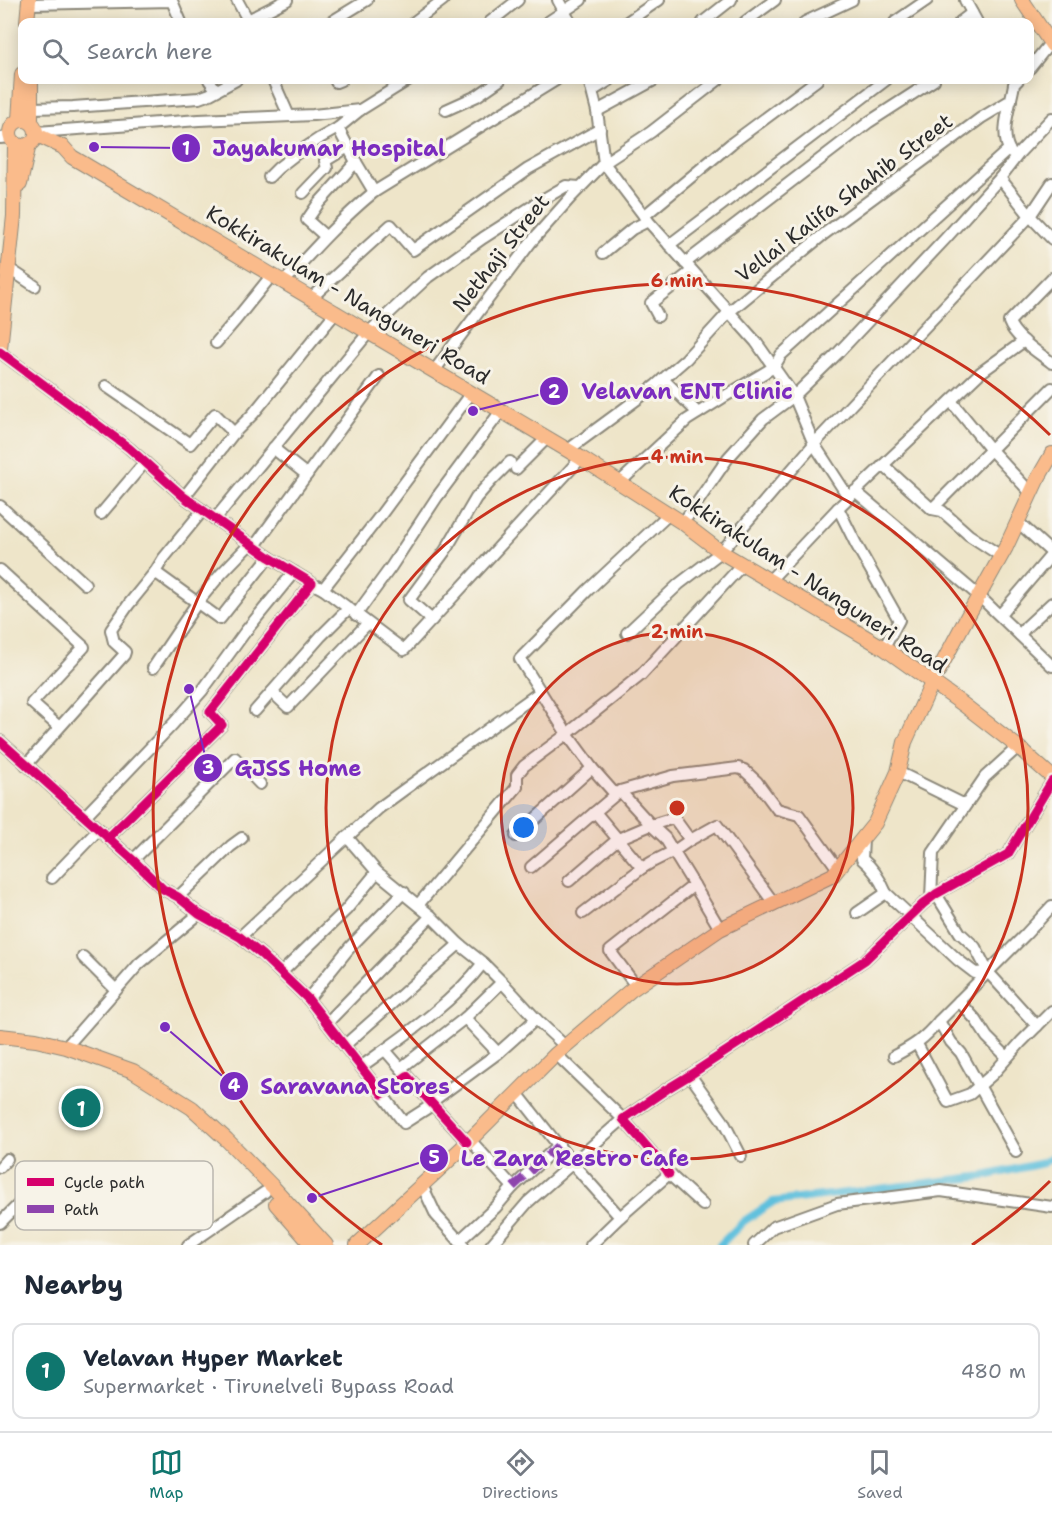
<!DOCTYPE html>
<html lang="en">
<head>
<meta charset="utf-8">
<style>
	:root { --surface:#fff; --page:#f2f2f3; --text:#1f2937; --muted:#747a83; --line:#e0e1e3; --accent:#0f766e }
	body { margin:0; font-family:"Shantell Sans",sans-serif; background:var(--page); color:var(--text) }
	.you { position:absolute; left:524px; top:828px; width:21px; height:21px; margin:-15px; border:4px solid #fff; border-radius:50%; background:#1a73e8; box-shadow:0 0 0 9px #1a73e833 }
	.badge { display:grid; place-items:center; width:39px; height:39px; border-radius:50%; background:var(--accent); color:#fff; font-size:20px; font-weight:700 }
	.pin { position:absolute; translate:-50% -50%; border:3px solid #fff; box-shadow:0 2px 6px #0006 }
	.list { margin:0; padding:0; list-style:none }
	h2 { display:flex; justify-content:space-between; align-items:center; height:78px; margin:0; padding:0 24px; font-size:26px }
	h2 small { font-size:20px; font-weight:400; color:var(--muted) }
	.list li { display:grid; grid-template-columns:39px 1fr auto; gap:18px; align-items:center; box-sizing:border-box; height:96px; margin:0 12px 12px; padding:0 12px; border:2px solid var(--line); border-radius:12px }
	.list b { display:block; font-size:22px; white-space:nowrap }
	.list p { margin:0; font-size:20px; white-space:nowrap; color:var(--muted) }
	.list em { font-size:20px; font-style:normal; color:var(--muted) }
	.icon { flex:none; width:33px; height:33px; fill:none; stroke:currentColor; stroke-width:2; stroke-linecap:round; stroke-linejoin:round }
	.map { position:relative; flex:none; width:1052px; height:1245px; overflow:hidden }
	.search { position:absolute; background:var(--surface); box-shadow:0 3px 15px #0003; left:18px; right:18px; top:18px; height:66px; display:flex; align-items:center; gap:15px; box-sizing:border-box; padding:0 21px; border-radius:12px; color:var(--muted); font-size:22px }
	.sheet { height:186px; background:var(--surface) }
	nav { display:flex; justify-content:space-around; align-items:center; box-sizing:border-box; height:84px; border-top:2px solid var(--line); background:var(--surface); font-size:16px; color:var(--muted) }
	nav a { display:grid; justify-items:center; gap:3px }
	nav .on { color:var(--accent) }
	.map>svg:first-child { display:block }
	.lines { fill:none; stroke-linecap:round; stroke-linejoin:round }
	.canal { stroke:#5ec0dd; stroke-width:8 }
	.minor-casing { stroke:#8c887a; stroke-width:14 }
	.major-casing { stroke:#8c887a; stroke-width:16 }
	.minor { stroke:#fff; stroke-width:10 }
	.major { stroke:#fabb8b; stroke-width:14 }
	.quiet { stroke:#8e44ad; stroke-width:8; stroke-dasharray:15 8; stroke-linecap:butt }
	.cycleway-casing { stroke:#f7f3e8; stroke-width:13 }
	.cycleway { stroke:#d6006c; stroke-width:9 }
	.ring { fill:none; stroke:#c8321e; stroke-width:3 }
	.labels { text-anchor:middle; stroke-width:6; stroke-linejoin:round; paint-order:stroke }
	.street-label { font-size:21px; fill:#2b2b2b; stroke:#f7f3e8 }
	.key { fill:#f7f3e8; stroke:#bab7af; stroke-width:1.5 }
	.key-label { font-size:16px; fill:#2b2b2b }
	.centre { fill:#c8321e; stroke:#f7f3e8; stroke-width:3 }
	.ring-label { font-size:18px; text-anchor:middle; font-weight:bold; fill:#c8321e; stroke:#f7f3e8; stroke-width:6; stroke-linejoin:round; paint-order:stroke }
	.leader { fill:none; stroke:#7b2cbf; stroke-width:2 }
	.callout-dot { fill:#7b2cbf; stroke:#f7f3e8; stroke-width:2 }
	.mark-label { font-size:18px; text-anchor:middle; font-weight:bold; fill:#fff }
	.callout-label { font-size:22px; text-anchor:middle; font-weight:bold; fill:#7b2cbf; stroke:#f7f3e8; stroke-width:6; stroke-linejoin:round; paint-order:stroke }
</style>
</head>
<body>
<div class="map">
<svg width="1052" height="1245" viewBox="0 0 1052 1245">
	<rect width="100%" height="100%" fill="#f7f3e8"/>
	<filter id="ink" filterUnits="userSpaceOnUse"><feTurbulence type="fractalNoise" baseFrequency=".0167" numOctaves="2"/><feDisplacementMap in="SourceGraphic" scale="12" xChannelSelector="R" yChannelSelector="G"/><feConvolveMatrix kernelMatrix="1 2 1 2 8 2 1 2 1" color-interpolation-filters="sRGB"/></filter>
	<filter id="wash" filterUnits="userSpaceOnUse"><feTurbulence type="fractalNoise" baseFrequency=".008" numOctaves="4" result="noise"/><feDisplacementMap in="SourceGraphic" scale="24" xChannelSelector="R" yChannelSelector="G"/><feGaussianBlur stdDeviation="1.35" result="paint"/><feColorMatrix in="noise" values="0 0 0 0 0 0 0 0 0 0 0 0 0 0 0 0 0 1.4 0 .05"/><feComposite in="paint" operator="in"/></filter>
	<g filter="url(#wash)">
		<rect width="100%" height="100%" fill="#eee5c9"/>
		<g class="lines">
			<polyline class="canal" points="720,1245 744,1221 773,1202 984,1176 1043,1163 1052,1157"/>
		</g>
	</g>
	<g filter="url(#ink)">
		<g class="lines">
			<g class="minor-casing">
				<g id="minor">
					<polyline points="237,0 248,20"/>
					<polyline points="558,0 570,22"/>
					<polyline points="965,0 977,22"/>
					<polyline points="29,4 172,1 181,22"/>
					<polyline points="244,22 287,0"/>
					<polyline points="331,22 367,0"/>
					<polyline points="414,22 443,0"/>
					<polyline points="490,22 518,0"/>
					<polyline points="548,22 581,0"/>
					<polyline points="627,22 659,0"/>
					<polyline points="703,22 731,0"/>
					<polyline points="745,22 775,0"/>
					<polyline points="805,22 852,0"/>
					<polyline points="895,22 927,0"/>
					<polyline points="960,22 972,13"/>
					<polyline points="1030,68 1050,43"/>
					<polyline points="209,80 216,90"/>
					<polyline points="273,80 289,116"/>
					<polyline points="589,80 597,111 604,163"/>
					<polyline points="336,82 341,80"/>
					<polyline points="592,91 610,80"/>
					<polyline points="31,108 73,107 199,98 210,94 236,80"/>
					<polyline points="446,110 477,96 500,80"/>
					<polyline points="597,111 654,80"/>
					<polyline points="1052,118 1020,152 1000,178 1030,216 1052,183"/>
					<polyline points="338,128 356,162 374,192"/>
					<polyline points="37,132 199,120 313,115 360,110"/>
					<polyline points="0,138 11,137"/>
					<path d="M1011,153c-13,-20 0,-48 3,-69l4,-4"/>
					<polyline points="604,163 648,221 756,342 794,396 814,444 849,498"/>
					<polyline points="269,177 278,168 296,154 320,138 338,128 360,110 408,80"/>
					<polyline points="303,193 327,168 325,161 348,147"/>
					<polyline points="644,216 732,143 817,80"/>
					<polyline points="325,236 307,220 318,204 356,162"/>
					<polyline points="669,245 886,80"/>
					<polyline points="603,253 632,229 648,221"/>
					<polyline points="685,263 869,122 934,80"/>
					<polyline points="8,268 35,286"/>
					<path d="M1052,278l-43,44c6,16 30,31 43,41"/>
					<path d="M284,282c29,-32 57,-63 90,-90l182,-112"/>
					<polyline points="311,298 391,225 413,250 528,169 600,129"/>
					<polyline points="658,316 651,303 692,271"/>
					<polyline points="216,343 234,322 272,275"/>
					<polyline points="0,352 129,448 184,497 269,557 312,583 210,712 222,725 108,838"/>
					<polyline points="434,371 531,242 571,197 604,163 651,132 718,80"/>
					<polyline points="663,379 698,413"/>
					<polyline points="106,386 190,444 215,414 234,433"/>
					<polyline points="951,401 991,450 1031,493"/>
					<polyline points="273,448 307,475"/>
					<polyline points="568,450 655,386 686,359 729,312 824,234 981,118 1011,100"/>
					<polyline points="883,465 932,509 1052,388"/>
					<polyline points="516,469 547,438"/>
					<polyline points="619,483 687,420 722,398 774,367 781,355 1009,149"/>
					<polyline points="855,491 979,596 1052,666"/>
					<polyline points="184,497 234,433 253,414 336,312"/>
					<polyline points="0,506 85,584"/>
					<polyline points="838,508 856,544 899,620 884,648"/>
					<polyline points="932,509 942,511 969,535 1001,556"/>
					<polyline points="203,510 163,559 155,572 220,619 269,557"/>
					<polyline points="101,514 145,462"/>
					<polyline points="215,519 369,332 428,277 483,238 542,200 566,186 580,187"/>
					<polyline points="1018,522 1052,553"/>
					<polyline points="683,523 728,458 763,419 794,396 837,354 946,238 1000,178"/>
					<polyline points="254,547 379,376"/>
					<polyline points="0,570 84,647 32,703 59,727"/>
					<polyline points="770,580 838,508 980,373 1024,341"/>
					<polyline points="317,586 323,589 380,516 471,393"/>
					<polyline points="323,589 404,650 581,458"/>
					<polyline points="356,615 391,567 437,497 501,411"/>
					<polyline points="1000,615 1052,554"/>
					<polyline points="432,620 409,600 445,551 476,498 491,481 510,462"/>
					<polyline points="627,633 679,584 721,552 814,444 1030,216 1052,239"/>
					<polyline points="1020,635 1026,627 1052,603"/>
					<polyline points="153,668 197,603 221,574 250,544"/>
					<polyline points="272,692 288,707 367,624"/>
					<polyline points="255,711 321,636 349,608"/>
					<polyline points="0,741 133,860 163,889 178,897 199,914 240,937 262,955 308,999 382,1094 407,1076 467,1142"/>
					<polyline points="26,765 124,655 125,652 114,642 111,630 129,604 155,572"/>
					<polyline points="592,768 567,734 641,675 742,565"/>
					<polyline points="898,772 965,805"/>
					<polyline points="620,791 673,776 738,768 744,770 757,782 777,809 799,815 838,869"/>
					<polyline points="84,817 173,724 202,691 245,632 294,572"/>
					<polyline points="516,836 592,768 615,794"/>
					<polyline points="347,837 379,808 405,789 540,692"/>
					<path d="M863,839l-1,20c10,8 19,22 24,34l72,67 17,13 13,-1"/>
					<polyline points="133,860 235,758 260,784"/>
					<polyline points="531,867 595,812"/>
					<polyline points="642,868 652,862 674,851 690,840"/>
					<polyline points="52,878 99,829"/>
					<polyline points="569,881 618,839 651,825 674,818 690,840 717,825 773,902"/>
					<polyline points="694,885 720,929"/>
					<polyline points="936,894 960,933 975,947 988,972 1037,1026"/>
					<polyline points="178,897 231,846 242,838"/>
					<polyline points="931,898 933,853 985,777 1018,747"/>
					<polyline points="418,905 517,787 517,775 524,766 567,734 520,659 588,590 669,514"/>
					<polyline points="583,913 642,868 595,812 620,791 651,825 665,838 694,885 610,951 636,986"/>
					<polyline points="857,913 886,893"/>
					<polyline points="240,937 347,837 377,872 431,916 459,944 483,963 502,982 536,1019"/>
					<polyline points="83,957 116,990"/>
					<polyline points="281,973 346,910 377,872"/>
					<polyline points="308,999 350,947 404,892"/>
					<polyline points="959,1001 976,1020 987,1037 1007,1057"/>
					<polyline points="465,1018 502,982"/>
					<polyline points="939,1021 951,1042 961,1053 1016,1152"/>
					<polyline points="327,1023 431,916"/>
					<polyline points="917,1044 948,1102 970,1094 993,1074 1021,1042 1052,1011"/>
					<polyline points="345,1045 459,944"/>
					<polyline points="66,1047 139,964 199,914"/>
					<polyline points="385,1050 405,1073"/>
					<path d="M894,1056c21,-11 30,-17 45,-35l87,-87 26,-28"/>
					<path d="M362,1066c42,-30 90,-62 121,-103"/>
					<polyline points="401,1068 465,1018 498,1053"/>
					<polyline points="690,1075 723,1121 741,1156"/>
					<polyline points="517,1093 573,1164 620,1217 591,1245"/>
					<polyline points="382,1094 404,1123 432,1105"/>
					<polyline points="430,1103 498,1053 536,1019 565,1046"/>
					<polyline points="0,1167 7,1159"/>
					<polyline points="669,1174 666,1169 623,1119 667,1089 690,1075 865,960 923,904 936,894 1008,854 1052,781"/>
					<polyline points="422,1185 436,1215 463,1245"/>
					<polyline points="513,1187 559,1145"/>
					<polyline points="620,1217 669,1174 703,1205"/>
					<polyline points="0,1223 18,1205"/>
					<polyline points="459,1241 496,1207 513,1187 470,1140"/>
					<polyline points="188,1245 265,1192"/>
					<polyline points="491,1245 528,1202 623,1119 556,1054"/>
					<polyline points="754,1245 773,1227 837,1204 941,1191 1052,1207"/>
				</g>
			</g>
			<g class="major-casing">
				<g id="major">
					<polyline points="1022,0 1052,45"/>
					<polyline points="27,22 29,0"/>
					<polyline points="31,80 31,121"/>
					<circle cx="23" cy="133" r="13"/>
					<polyline points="19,120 22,74"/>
					<polyline points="37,135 63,147 72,157 581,458 683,523 721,552 884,648 964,705 1018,747 1052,777"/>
					<polyline points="20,184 29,144"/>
					<polyline points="0,349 14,216 15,143"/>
					<polyline points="0,1036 36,1040 66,1047 133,1071 192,1108 227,1140 272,1186 326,1245"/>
					<polyline points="276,1204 312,1245"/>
					<polyline points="357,1245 462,1148 556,1054 631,990 720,929 833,875 875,823 898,772 905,742 932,683 966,619 1006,547 1037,480 1052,454"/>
				</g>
			</g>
			<use href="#minor" class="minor"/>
			<use href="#major" class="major"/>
			<polyline class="quiet" points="513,1187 559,1145"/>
			<g class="cycleway-casing">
				<g id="cycleway">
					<polyline points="0,352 129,448 184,497 269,557 312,583 210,712 222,725 108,838"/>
					<polyline points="0,741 133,860 163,889 178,897 199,914 240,937 262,955 308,999 382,1094 407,1076 467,1142"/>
					<polyline points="669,1174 666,1169 623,1119 667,1089 690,1075 865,960 923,904 936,894 1008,854 1052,781"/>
				</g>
			</g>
			<use href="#cycleway" class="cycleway"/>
		</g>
	</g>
	<circle cx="677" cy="808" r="176" fill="#c8321e" fill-opacity=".12"/>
	<g class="ring">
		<circle cx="677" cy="808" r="176"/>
		<circle cx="677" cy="808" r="351"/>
		<path d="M1050 1181A527 527 0 0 1 972 1245M382 1245A527 527 0 1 1 1050 435"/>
	</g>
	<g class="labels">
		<g class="street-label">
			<text transform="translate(844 198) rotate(-37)" y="7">Vellai Kalifa Shahib Street</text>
			<text transform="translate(501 253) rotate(-52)" y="7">Nethaji Street</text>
			<text transform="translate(348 295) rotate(31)" y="7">Kokkirakulam - Nanguneri Road</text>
			<text transform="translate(808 579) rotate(33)" y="7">Kokkirakulam - Nanguneri Road</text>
		</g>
	</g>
	<rect x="15" y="1161" width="198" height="69" rx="9" class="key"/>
	<rect x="27" y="1178" width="27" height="8" fill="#d6006c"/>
	<rect x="27" y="1205" width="27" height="8" fill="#8e44ad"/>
	<g class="key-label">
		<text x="64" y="1188">Cycle path</text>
		<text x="64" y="1215">Path</text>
	</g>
	<circle cx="677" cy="808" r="9" class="centre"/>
	<g class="ring-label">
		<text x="677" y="287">6 min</text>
		<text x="677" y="463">4 min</text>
		<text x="677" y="638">2 min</text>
	</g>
	<path class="leader" d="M94 147L186 148M473 411L554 391M189 689L208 768M165 1027L234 1086M312 1198L434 1158"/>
	<g class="callout-dot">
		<circle cx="94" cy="147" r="6"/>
		<circle cx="473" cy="411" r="6"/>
		<circle cx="189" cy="689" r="6"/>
		<circle cx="165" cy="1027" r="6"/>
		<circle cx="312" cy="1198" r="6"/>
		<circle cx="186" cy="148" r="15"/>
		<circle cx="554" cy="391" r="15"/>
		<circle cx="208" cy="768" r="15"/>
		<circle cx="234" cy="1086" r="15"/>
		<circle cx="434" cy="1158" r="15"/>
	</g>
	<g class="mark-label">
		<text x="186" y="155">1</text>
		<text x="554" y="398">2</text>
		<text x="208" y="774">3</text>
		<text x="234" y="1092">4</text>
		<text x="434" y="1164">5</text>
	</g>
	<g class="callout-label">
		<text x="329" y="156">Jayakumar Hospital</text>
		<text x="687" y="399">Velavan ENT Clinic</text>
		<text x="298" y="776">GJSS Home</text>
		<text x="355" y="1094">Saravana Stores</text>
		<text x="575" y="1166">Le Zara Restro Cafe</text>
	</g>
</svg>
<div class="you"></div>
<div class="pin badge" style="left:81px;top:1108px">1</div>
<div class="search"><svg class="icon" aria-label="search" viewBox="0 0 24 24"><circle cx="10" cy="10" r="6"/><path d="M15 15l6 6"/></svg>Search here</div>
</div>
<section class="sheet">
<h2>Nearby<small></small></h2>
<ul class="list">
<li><span class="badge">1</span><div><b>Velavan Hyper Market</b><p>Supermarket · Tirunelveli Bypass Road</p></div><em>480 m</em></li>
</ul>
</section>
<nav>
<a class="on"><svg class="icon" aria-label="map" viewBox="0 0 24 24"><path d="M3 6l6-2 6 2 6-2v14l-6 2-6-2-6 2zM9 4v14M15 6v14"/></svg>Map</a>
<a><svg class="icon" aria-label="directions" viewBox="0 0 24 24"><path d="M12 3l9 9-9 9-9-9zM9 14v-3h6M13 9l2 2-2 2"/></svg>Directions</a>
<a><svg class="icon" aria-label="saved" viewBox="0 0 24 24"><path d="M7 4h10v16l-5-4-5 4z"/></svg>Saved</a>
</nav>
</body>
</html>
